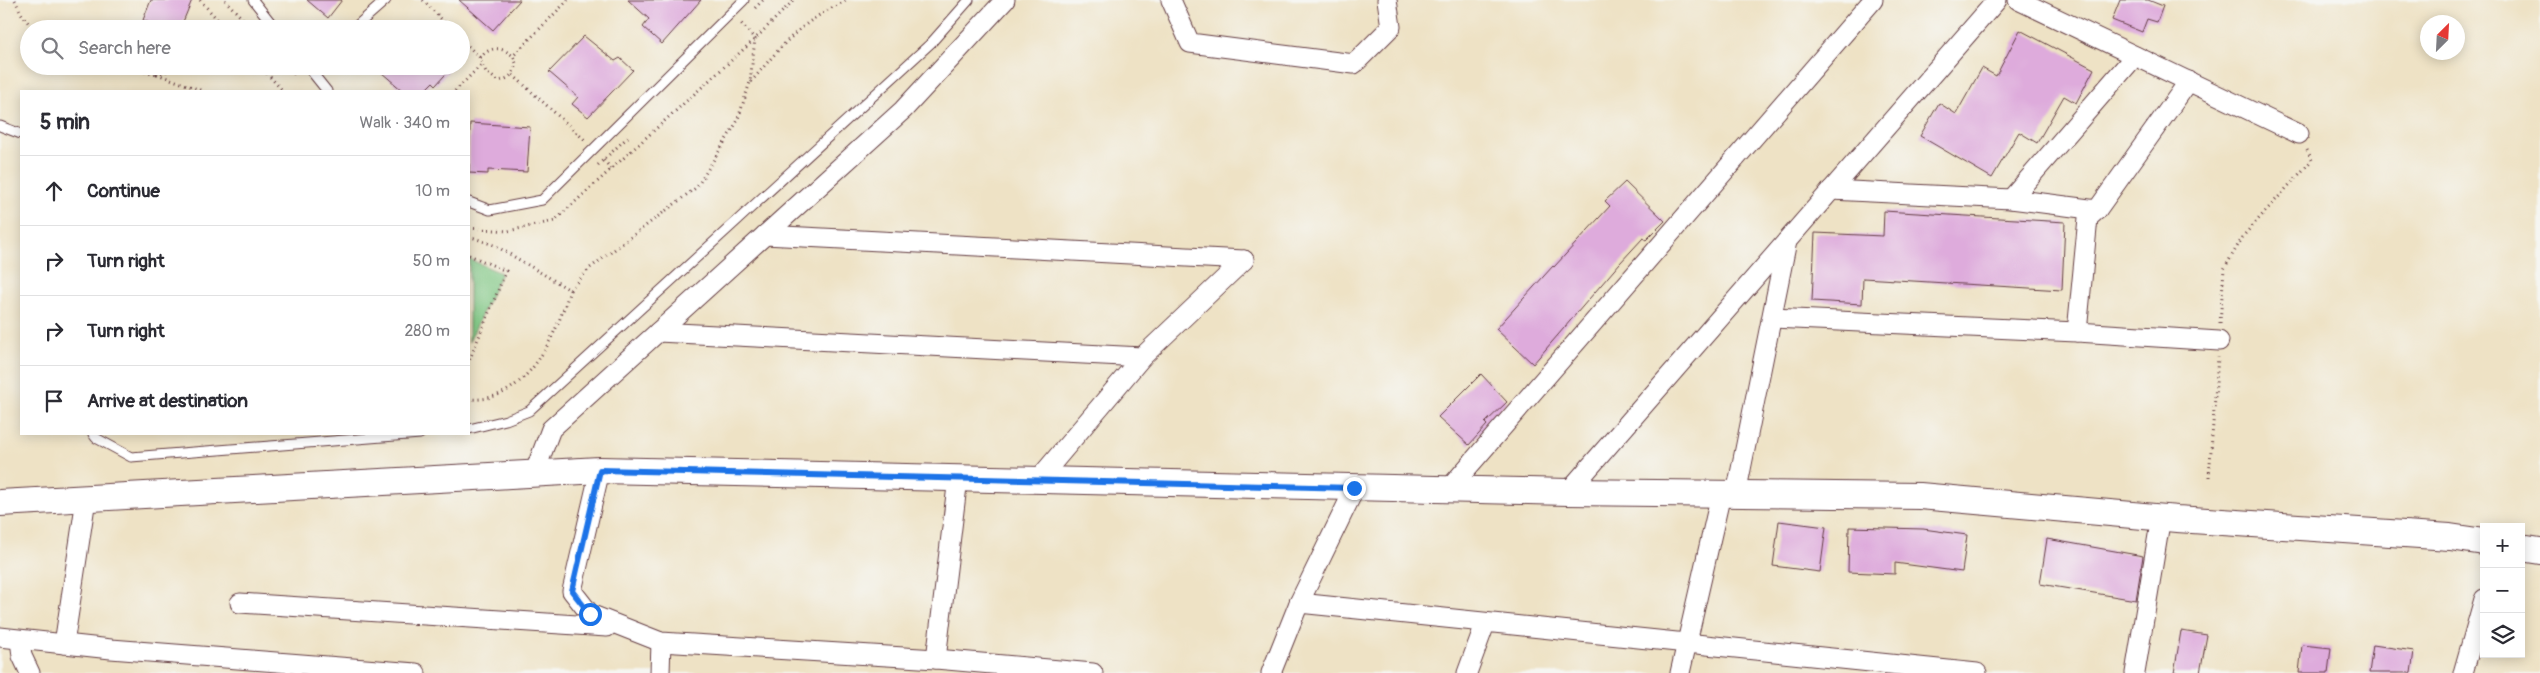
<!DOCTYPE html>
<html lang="en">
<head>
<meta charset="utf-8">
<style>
	:root { --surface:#fff; --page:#f7f7f7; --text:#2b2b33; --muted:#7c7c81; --line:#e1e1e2 }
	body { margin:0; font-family:Pangolin,sans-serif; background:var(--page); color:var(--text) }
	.controls { position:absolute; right:15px; bottom:15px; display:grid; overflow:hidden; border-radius:0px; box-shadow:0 2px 12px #0003 }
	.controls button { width:45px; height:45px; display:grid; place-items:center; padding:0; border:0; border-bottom:1px solid var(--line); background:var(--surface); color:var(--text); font:25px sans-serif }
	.compass { position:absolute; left:2420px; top:15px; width:45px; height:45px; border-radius:50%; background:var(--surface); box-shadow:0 2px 12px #0003; rotate:24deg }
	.stop { position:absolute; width:15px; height:15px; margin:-11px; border:4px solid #1a73e8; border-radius:50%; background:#fff }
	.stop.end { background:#1a73e8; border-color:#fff; box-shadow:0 1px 5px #0008 }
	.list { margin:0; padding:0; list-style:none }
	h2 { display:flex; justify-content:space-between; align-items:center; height:65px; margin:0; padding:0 20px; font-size:21px }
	h2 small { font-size:16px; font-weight:400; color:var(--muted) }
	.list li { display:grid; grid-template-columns:32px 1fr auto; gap:15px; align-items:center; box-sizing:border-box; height:70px; padding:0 20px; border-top:1px solid var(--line) }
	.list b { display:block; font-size:19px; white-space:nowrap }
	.list em { font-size:16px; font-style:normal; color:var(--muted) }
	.icon { flex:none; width:28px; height:28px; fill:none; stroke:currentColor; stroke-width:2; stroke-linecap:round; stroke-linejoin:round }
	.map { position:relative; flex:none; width:2540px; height:673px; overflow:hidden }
	.search { position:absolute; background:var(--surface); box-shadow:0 2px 12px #0003; left:20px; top:20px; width:450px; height:55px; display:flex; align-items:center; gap:12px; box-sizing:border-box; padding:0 18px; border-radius:28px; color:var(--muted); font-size:19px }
	.panel { position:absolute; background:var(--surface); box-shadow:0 2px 12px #0003; left:20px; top:90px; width:450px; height:345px; border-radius:0px }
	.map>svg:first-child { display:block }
	.green { fill:#7ec682; stroke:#647256 }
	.building { fill:#deabdc }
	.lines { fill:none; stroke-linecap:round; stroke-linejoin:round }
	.lane-casing { stroke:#633c42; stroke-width:11 }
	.street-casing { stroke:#633c42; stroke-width:21 }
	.secondary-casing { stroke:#633c42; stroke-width:28 }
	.path { stroke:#633c42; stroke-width:3; stroke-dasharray:1 4; stroke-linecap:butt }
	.lane { stroke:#fff; stroke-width:9 }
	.street { stroke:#fff; stroke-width:19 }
	.secondary { stroke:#fff; stroke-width:26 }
	.route { stroke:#1a73e8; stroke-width:6 }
</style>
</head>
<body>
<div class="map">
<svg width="2540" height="673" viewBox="0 0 2540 673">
	<rect width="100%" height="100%" fill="#f6f6f2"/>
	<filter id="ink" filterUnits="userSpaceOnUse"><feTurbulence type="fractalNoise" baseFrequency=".02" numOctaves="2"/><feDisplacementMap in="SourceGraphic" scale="10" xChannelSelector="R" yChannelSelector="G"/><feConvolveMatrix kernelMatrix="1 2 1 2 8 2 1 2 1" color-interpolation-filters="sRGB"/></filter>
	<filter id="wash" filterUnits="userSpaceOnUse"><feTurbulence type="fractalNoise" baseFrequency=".0096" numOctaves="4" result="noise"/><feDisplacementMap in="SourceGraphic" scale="20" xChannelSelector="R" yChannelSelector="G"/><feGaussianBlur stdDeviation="1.12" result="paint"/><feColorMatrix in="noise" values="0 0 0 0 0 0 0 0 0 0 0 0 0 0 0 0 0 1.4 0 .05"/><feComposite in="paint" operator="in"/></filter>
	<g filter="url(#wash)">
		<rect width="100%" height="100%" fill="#eee2c5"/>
		<polygon class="green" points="469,259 501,273 469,342"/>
		<g id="blocks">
			<g class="building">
				<polygon points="151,0 192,0 180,29 162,29 143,20"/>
				<polygon points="307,0 342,0 328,18"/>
				<polygon points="459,0 520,0 493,30"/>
				<polygon points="628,0 701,0 662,44 643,27 649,19"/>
				<polygon points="2120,0 2148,0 2163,6 2157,22 2147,19 2142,32 2112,20"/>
				<polygon points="2020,30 2094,69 2076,103 2064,96 2037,143 2019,132 1992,178 1920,136 1939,103 1956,114 1982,68 1996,76"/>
				<polygon points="584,36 615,61 620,58 633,70 588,117 572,104 578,97 549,72"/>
				<polygon points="374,66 453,66 436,85 433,82 424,91 403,91"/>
				<polygon points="470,123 530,127 527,172 488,170 488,174 469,173"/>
				<polygon points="1625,182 1665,221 1646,240 1643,238 1620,263 1533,364 1496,329 1553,266 1554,267 1610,206 1605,201"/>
				<polygon points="1884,211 2065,222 2062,290 1863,278 1862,304 1812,301 1815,233 1883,236"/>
				<polygon points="1481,374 1507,402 1485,423 1487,425 1469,445 1438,417"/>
				<polygon points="1779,521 1826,527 1820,572 1773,566"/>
				<polygon points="1849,527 1923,529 1967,535 1962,572 1895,563 1895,574 1848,572"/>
				<polygon points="2047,539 2143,556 2136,600 2040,584"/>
				<polygon points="2181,631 2207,635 2200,673 2174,673"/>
				<polygon points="2302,645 2331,648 2328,673 2299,673"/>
				<polygon points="2373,645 2414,651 2411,673 2369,673"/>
			</g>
		</g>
	</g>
	<g filter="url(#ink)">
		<use href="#blocks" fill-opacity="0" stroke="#633c42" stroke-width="1"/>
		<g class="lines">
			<g class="lane-casing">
				<g id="lane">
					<polyline points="253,0 276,29"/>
					<polyline points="353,29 386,0"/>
					<polyline points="307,66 327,91"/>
					<polyline points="0,126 21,134"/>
					<polyline points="469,202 490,210 542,200 744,0"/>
					<polyline points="469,429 506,420 529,411 931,43 969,0"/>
					<polyline points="93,434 96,438 131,457 420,434"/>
				</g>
			</g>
			<g class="street-casing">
				<g id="street">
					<polyline points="1171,0 1190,43 1354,64 1391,27 1387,0"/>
					<polyline points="2018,0 2299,134"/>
					<polyline points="1831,190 2011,199 2097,210"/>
					<polyline points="2011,199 2135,56"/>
					<polyline points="765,235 1244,260"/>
					<polyline points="1772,318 2077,332 2219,341"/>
					<polyline points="658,332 1142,357"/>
					<polyline points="2077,332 2088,218 2097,210 2189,81"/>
					<polyline points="600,470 572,591 590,614 661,642 936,659 1093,673"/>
					<polyline points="534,474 551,429 903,110 1005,0"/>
					<polyline points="1038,480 1142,357 1244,260"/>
					<polyline points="1448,490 1873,0"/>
					<polyline points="1568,492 1997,0"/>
					<polyline points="1736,494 1787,241"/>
					<polyline points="240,603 607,627"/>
					<polyline points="1299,603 1977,673"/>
					<polyline points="0,637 111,649 416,673"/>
					<polyline points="20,640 22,656 30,673"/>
					<polyline points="64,644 86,499"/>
					<polyline points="936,659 958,478"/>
					<polyline points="660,673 661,642"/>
					<polyline points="1271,673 1299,603 1355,488"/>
					<polyline points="1467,673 1485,624"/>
					<polyline points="1680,673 1721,494"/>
					<polyline points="2135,673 2161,517"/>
					<polyline points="2463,673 2484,599"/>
				</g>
			</g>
			<g class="secondary-casing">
				<g id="secondary">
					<polyline points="0,503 600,470 1568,492 1920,496 2177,519 2450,537 2484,542"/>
					<polyline points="2521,548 2540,551"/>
				</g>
			</g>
			<g class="path">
				<polyline points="15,0 21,13 33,29"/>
				<polyline points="200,0 226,29"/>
				<polyline points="225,0 252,29"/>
				<polyline points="423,0 451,29"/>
				<polyline points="755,8 763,0"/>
				<path d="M461,39l18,18 7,15 12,9c12,-2 15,-6 18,-18l-3,-7 55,-56"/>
				<path d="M480,58c10,-12 21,-12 33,-2"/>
				<polyline points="110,66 157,74"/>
				<polyline points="186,66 157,74 203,91"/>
				<polyline points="260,66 283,91"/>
				<polyline points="287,66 297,77"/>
				<polyline points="513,75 586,141"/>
				<path d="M751,82c31,-37 51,-62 97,-82"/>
				<polyline points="455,91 482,64"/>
				<polyline points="604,160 611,169"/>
				<polyline points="598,165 630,135"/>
				<polyline points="469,228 508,231 554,221 755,39 794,0"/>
				<path d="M469,236l27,10 74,44c-14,46 -44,114 -101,109"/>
				<polyline points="469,255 506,271 469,361"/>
				<polyline points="570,290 590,268 697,187 737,122 750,82 755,39 739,21"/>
				<polyline points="2220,323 2224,269 2244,235 2312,160 2307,150"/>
				<polyline points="2209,477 2218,357"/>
			</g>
			<use href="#lane" class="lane"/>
			<use href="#street" class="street"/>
			<use href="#secondary" class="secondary"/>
		</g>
	</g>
	<g class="lines" filter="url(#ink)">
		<polyline class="route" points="590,614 572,591 600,470 1354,488"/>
	</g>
</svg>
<div class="controls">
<button>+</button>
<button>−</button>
<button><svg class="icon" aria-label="layers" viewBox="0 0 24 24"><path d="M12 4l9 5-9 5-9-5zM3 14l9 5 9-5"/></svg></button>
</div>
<svg class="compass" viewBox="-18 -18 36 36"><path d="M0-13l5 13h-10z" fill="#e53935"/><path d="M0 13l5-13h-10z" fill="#7c7c81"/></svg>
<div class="stop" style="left:590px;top:614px"></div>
<div class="stop end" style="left:1354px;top:488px"></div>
<div class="search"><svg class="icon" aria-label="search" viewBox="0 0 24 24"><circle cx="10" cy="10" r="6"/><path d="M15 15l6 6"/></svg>Search here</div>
<section class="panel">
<h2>5 min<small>Walk · 340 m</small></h2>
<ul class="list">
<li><svg class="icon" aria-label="ahead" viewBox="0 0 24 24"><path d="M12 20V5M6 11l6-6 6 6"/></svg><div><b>Continue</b></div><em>10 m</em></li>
<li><svg class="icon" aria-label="right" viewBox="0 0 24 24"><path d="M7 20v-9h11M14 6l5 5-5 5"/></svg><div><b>Turn right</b></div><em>50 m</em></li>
<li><svg class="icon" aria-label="right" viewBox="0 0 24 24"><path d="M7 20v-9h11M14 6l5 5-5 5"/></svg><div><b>Turn right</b></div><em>280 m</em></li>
<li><svg class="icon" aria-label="arrive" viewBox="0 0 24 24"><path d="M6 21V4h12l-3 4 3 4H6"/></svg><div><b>Arrive at destination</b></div></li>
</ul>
</section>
</div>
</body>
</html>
